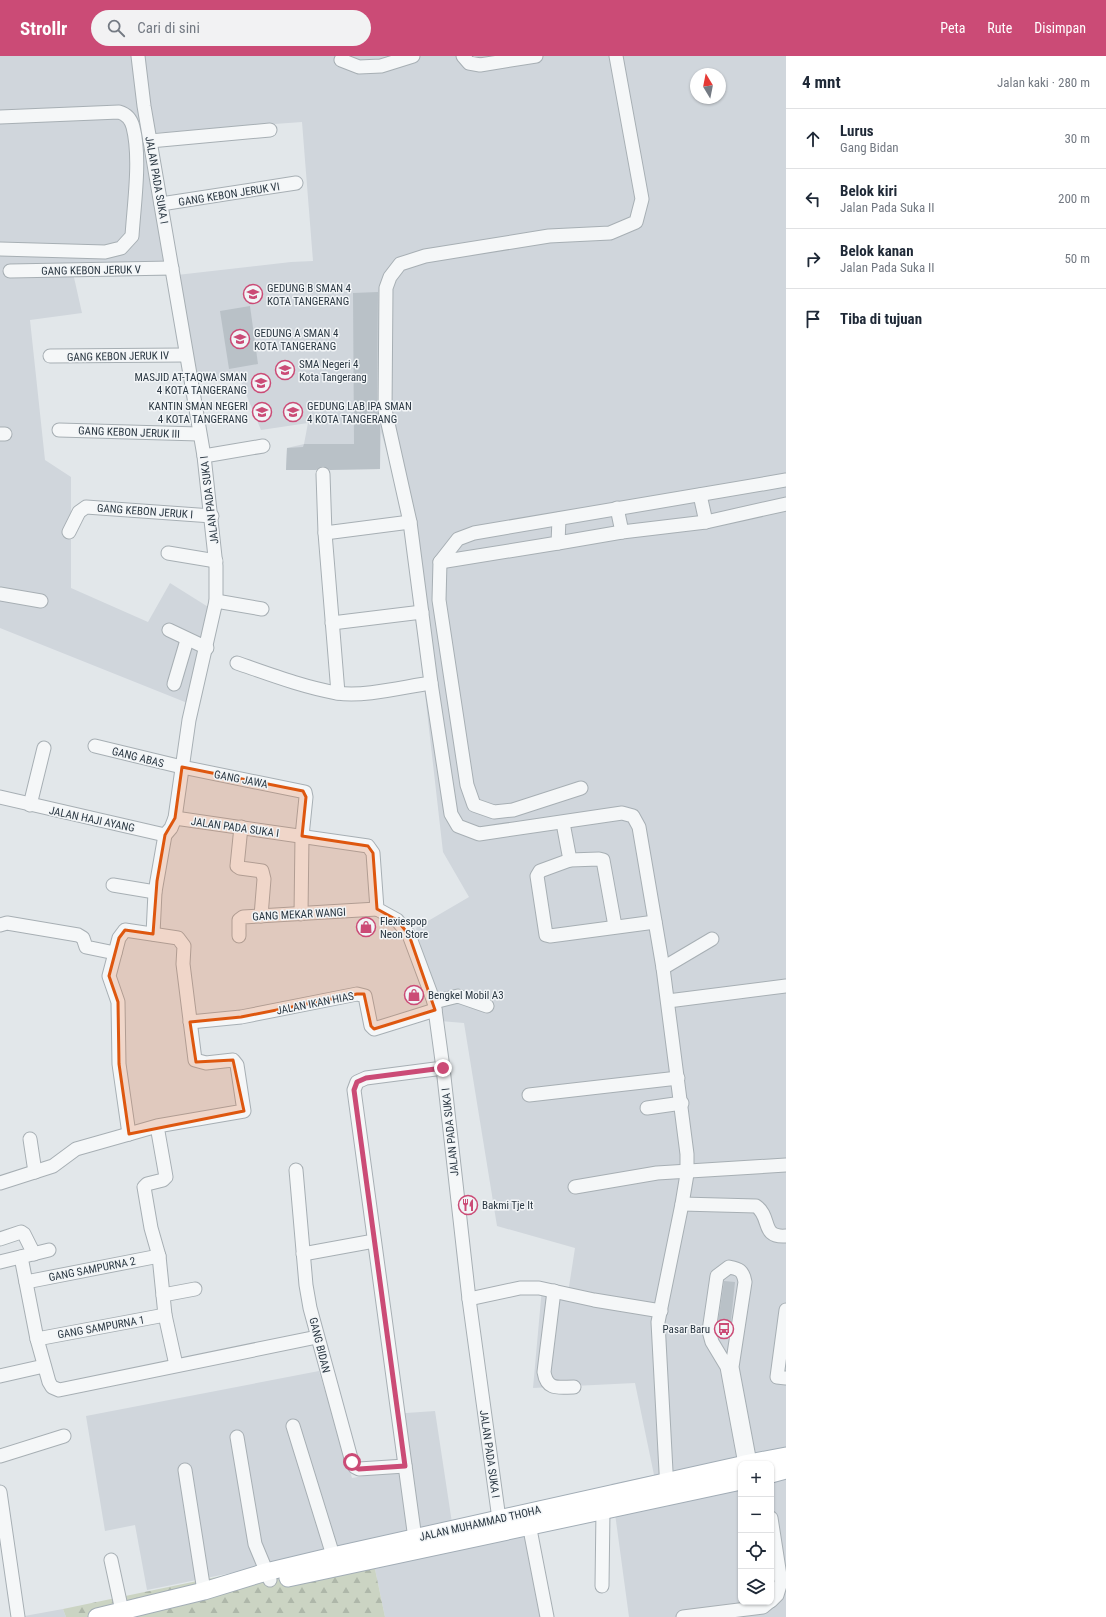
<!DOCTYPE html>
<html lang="id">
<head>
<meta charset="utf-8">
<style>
	:root { --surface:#fff; --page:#f2f2f3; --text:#1f2937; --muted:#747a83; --line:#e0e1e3; --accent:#cb4b76 }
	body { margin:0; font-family:"Roboto Condensed",sans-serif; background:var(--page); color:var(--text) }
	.controls { position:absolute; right:12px; bottom:12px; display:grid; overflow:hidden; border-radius:8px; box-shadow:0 1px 3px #0004 }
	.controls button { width:36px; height:36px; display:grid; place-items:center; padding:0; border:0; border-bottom:1px solid var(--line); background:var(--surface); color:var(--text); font:20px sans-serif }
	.compass { position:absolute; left:690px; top:12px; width:36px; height:36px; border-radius:50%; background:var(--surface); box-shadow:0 1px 3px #0004; rotate:350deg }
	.stop { position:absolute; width:12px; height:12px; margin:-9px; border:3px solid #cb4b76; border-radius:50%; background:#fff }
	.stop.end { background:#cb4b76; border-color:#fff; box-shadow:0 1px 4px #0008 }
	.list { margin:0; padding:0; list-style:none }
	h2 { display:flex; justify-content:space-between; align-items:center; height:52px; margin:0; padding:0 16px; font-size:17px }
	h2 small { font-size:13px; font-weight:400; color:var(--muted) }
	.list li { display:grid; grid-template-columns:26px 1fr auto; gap:12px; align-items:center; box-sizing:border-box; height:60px; padding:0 16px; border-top:1px solid var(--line) }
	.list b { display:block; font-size:15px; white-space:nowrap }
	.list p { margin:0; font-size:13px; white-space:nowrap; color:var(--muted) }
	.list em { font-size:13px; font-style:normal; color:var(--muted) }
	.icon { flex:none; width:22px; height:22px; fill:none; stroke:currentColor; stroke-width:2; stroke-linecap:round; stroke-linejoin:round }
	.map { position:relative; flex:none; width:786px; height:1561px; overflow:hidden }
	header { display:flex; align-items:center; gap:24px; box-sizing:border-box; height:56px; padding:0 20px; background:var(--accent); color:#fff }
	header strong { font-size:19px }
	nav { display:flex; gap:22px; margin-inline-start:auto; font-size:14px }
	.search { width:280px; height:36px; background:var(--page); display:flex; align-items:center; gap:10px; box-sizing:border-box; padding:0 14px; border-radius:22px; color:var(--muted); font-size:15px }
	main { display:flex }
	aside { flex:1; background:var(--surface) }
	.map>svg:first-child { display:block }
	.built { fill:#d0d6dc; fill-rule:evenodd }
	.forest { fill:url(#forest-firs) }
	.building { fill:#b9c1c7 }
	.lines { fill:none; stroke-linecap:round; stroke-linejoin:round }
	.minor-casing { stroke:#a7afb4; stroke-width:15 }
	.major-casing { stroke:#a2adb6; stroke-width:19 }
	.minor { stroke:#f5f7f8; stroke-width:13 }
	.major { stroke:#fff; stroke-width:17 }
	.route { stroke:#cb4b76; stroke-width:5 }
	.marked { fill:#de570f; fill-opacity:0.2; stroke:#de570f; stroke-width:3; stroke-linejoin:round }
	.labels { text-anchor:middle; stroke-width:3; stroke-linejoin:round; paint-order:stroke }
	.street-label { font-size:11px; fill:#2a3742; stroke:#f2f5f7 }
	.poi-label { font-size:11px; fill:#2a3742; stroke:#f2f5f7; text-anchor:start }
</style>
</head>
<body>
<header>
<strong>Strollr</strong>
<div class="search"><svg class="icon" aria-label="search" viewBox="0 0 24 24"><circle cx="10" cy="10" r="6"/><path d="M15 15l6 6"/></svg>Cari di sini</div>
<nav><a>Peta</a><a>Rute</a><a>Disimpan</a></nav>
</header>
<main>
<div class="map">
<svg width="786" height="1561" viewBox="0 0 786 1561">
	<defs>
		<pattern id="forest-firs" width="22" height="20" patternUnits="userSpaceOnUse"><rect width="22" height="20" fill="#cbd4c3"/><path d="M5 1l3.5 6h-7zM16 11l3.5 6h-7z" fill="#aeb7a9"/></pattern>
	</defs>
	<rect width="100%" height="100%" fill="#e2e7ea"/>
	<g class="built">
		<path d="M0,0h786v1561h-157l-18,-133 43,-9 -19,-92 -102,5 9,-100 26,5 7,-45 -78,-22 -33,-203 -24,-2 -24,-93 53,-31 -26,-45 -39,-343 -23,-77 -1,37 -94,1 1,-22 17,-4 4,-21 -47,7 -22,-53 -44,3 -18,-105 114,-13 22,-1 -11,-139 -161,12 26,142 -94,-3 9,40 -52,7 15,140 26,17v111l77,34 22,-39 43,27 -23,94 -190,-76zM696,18h24v24h-24zM741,1408h30v138h-30z"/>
		<polygon points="319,1315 352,1422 398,1414 392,1358 435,1355 452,1467 524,1449 549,1561 385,1561 370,1489 147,1534 135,1469 105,1475 86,1360"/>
		<polygon points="63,1553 66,1561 19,1561"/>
	</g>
	<polygon class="forest" points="370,1489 385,1561 66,1561 63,1553"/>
	<g class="building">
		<polygon points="378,236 377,354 380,367 380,413 330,414 323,410 316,414 286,414 287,392 303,391 304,388 354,388 353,237"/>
		<polygon points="250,250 258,308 229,313 220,255"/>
		<polygon points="724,1225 735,1226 730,1274 717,1273"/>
	</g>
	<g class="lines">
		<g class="minor-casing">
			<g id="minor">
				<polyline points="463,0 469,7 480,9 536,0"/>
				<polyline points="616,0 642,143 636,166 610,177 549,180 425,200 400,208 390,221 386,232 385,354 410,466 431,627 451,758 458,770 479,778 622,757 633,760 639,771 663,912 687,1098 687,1118 682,1148 658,1266 667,1434"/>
				<polyline points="341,4 359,11 381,10 413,0"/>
				<path d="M0,61l119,-5c7,2 12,7 14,15 8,31 1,77 -1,109l-11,12 -16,4 -105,-3"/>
				<polyline points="150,85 270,74"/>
				<polyline points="161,148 296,127"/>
				<polyline points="10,215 172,212"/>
				<polyline points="50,300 185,299"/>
				<polyline points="59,374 199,378"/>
				<polyline points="0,378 5,378"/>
				<polyline points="204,400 263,390"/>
				<polyline points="323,418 325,477 410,466"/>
				<polyline points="700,439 706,466"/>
				<polyline points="617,452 622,476 706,466 786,448"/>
				<polyline points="69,476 79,456 86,451 212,460"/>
				<polyline points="325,477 338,637"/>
				<polyline points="558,487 622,476"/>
				<polyline points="168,497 216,505"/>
				<polyline points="440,506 558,487 559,463"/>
				<polyline points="0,538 41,545"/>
				<polyline points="216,545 262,553"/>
				<polyline points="332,567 422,556"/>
				<polyline points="169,574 207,592"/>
				<path d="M237,607c32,11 66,24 100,30 28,4 66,-6 94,-10"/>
				<polyline points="174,628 187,584"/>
				<polyline points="95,690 182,711 305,736 306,741 302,780 301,858"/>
				<polyline points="581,732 513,754 494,756 474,749 467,729 439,544 440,506 458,483 474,477 786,424"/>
				<polyline points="0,741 165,779 171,772 175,762 189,664 216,545 216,510 204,400 144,50 138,0"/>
				<polyline points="30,749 44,692"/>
				<polyline points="175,762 368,790 373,797 377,853 397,864 409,879 434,946 443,1012 469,1243 499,1463"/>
				<polyline points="563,767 570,804 540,815 537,820 546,879 550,880 655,866"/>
				<polyline points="241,771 237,810 240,812 262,815 264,823 261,860"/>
				<polyline points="570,804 599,803 603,804 615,870"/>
				<polyline points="113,829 155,836"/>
				<polyline points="0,869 7,867 78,879 83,882 86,891 115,897"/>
				<polyline points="153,878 155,836 165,779"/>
				<polyline points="239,880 239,864 243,861 377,853"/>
				<polyline points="663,912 712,883"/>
				<polyline points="668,945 786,930"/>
				<polyline points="434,946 458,940 487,950"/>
				<polyline points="190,966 241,961 357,938 365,940 371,970 374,973 435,954"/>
				<polyline points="529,1039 678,1022"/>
				<polyline points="647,1052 682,1047"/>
				<polyline points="157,1070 244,1055 237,1009 233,1004 206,1007 195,1004 183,908 184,890 178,882 125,874 119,882 109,920 118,946 119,1008 129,1078 157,1070 166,1121 163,1124 147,1128 144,1131 151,1172 159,1200 165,1259 176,1309"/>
				<polyline points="30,1083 35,1116"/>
				<polyline points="296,1114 306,1229 310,1252 352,1406 355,1411 359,1413 405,1410"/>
				<polyline points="0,1127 53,1110 76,1093 129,1078"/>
				<polyline points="575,1131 657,1117 786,1109"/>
				<path d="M682,1148l74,2c16,11 4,32 30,30"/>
				<polyline points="0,1183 21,1176 24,1178 34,1198"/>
				<polyline points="303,1198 374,1185"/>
				<polyline points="21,1201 37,1283 49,1326 52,1331 59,1334 317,1281"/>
				<polyline points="0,1206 49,1194"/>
				<polyline points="26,1226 159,1200"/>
				<path d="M554,1235l-10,81c3,19 15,15 30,15"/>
				<polyline points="163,1239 195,1233"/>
				<polyline points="469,1243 520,1232 539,1232 594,1244 661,1255"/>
				<polyline points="786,1254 777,1321 786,1322"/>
				<polyline points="37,1283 165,1259"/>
				<polyline points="0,1320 44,1310"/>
				<polyline points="293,1370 336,1509"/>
				<polyline points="237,1381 255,1488 270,1524"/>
				<polyline points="0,1400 64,1380"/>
				<path d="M745,1408l-18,-97 -15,-25 -3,-11 8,-55 12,-9c10,2 14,3 16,15l-13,85 18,96"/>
				<polyline points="185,1414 204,1535"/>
				<polyline points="0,1436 18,1561"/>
				<polyline points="771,1462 781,1526 777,1539 771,1545"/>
				<polyline points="528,1463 547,1561"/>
				<polyline points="416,1490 354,1034 357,1026 366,1022 443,1012"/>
				<polyline points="111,1504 122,1555"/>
				<polyline points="602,1530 603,1454"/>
				<polyline points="683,1561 763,1551 769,1546"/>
			</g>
		</g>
		<g class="major-casing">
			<g id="major">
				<polyline points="744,1408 786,1400"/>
				<polyline points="771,1418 786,1414"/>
				<polyline points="288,1522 741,1425"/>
				<polyline points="97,1561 204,1535 266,1516 333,1500 741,1409"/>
			</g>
		</g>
		<use href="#minor" class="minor"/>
		<use href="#major" class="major"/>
	</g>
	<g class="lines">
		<polyline class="route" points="352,1406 355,1411 359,1413 405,1410 354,1034 357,1026 366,1022 443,1012"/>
	</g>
	<path class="marked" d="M182,711l121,24 3,6 -4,39 66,10 5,7 4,56 20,11 12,15 26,75 -61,19 -3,-3 -7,-32h-7l-116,23 -51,5 6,40 37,-2 11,51 -115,23 -10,-70 -1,-62 -9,-26 10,-38 6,-8 28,4 4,-53 8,-46 10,-17z"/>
	<defs>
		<g id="school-ring" transform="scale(1)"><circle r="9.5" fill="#f2f5f7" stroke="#cb4b76" stroke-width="1.5"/><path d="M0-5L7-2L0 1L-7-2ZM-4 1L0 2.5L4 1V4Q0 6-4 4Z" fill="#cb4b76"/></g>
		<g id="shop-ring" transform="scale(1)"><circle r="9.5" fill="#f2f5f7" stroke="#cb4b76" stroke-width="1.5"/><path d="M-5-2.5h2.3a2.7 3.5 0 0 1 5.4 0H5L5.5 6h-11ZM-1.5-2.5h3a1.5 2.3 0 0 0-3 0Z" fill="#cb4b76"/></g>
		<g id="restaurant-ring" transform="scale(1)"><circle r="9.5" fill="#f2f5f7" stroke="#cb4b76" stroke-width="1.5"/><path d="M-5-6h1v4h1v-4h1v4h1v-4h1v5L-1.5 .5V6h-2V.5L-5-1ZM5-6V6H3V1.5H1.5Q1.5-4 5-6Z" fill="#cb4b76"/></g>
		<g id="bus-ring" transform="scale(1)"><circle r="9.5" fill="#f2f5f7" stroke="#cb4b76" stroke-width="1.5"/><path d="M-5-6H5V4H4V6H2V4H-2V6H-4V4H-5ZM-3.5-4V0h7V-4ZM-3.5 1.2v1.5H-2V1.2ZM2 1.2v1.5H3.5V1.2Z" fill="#cb4b76"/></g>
	</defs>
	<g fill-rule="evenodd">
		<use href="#school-ring" x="253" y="238"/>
		<use href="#school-ring" x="240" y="283"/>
		<use href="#school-ring" x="285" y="314"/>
		<use href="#school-ring" x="261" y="327"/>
		<use href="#school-ring" x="262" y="356"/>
		<use href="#school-ring" x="293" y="356"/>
		<use href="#shop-ring" x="366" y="871"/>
		<use href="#shop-ring" x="414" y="939"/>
		<use href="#restaurant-ring" x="468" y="1149"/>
		<use href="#bus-ring" x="724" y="1273"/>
	</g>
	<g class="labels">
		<g class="street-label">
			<text transform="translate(157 124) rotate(80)" y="4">JALAN PADA SUKA I</text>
			<text transform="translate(229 138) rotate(-9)" y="4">GANG KEBON JERUK VI</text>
			<text transform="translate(91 214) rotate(-1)" y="4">GANG KEBON JERUK V</text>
			<text transform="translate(118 300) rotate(-1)" y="4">GANG KEBON JERUK IV</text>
			<text transform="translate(129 376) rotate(2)" y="4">GANG KEBON JERUK III</text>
			<text transform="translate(209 444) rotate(-97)" y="4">JALAN PADA SUKA I</text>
			<text transform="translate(145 455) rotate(4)" y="4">GANG KEBON JERUK I</text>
			<text transform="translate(138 701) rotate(14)" y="4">GANG ABAS</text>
			<text transform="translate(241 723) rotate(11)" y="4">GANG JAWA</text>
			<text transform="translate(92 763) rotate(12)" y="4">JALAN HAJI AYANG</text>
			<text transform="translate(235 771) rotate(8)" y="4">JALAN PADA SUKA I</text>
			<text transform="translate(299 858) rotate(-3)" y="4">GANG MEKAR WANGI</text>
			<text transform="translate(315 947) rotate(-11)" y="4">JALAN IKAN HIAS</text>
			<text transform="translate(450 1076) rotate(-96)" y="4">JALAN PADA SUKA I</text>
			<text transform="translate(92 1213) rotate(-11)" y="4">GANG SAMPURNA 2</text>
			<text transform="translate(101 1271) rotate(-10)" y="4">GANG SAMPURNA 1</text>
			<text transform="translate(320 1289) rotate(76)" y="4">GANG BIDAN</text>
			<text transform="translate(490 1398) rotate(82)" y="4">JALAN PADA SUKA I</text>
			<text transform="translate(480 1467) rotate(-13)" y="4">JALAN MUHAMMAD THOHA</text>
		</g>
		<g class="poi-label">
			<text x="267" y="236">GEDUNG B SMAN 4<tspan x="267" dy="13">KOTA TANGERANG</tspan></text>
			<text x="254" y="281">GEDUNG A SMAN 4<tspan x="254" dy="13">KOTA TANGERANG</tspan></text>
			<text x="299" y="312">SMA Negeri 4<tspan x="299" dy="13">Kota Tangerang</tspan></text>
			<text x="247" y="325" text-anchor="end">MASJID AT-TAQWA SMAN<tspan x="247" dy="13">4 KOTA TANGERANG</tspan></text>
			<text x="248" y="354" text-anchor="end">KANTIN SMAN NEGERI<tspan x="248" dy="13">4 KOTA TANGERANG</tspan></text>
			<text x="307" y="354">GEDUNG LAB IPA SMAN<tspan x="307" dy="13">4 KOTA TANGERANG</tspan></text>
			<text x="380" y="869">Flexiespop<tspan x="380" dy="13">Neon Store</tspan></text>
			<text x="428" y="943">Bengkel Mobil A3</text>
			<text x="482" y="1153">Bakmi Tje It</text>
			<text x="710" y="1277" text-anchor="end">Pasar Baru</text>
		</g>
	</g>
</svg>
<div class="controls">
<button>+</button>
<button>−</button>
<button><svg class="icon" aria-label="locate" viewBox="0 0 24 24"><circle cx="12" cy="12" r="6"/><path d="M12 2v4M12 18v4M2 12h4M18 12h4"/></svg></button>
<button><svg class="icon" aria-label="layers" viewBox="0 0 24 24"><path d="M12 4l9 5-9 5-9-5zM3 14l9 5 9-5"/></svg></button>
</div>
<svg class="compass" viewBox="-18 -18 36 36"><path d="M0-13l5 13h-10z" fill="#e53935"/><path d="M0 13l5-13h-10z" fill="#747a83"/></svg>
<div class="stop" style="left:352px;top:1406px"></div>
<div class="stop end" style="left:443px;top:1012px"></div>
</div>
<aside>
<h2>4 mnt<small>Jalan kaki · 280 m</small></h2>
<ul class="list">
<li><svg class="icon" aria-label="ahead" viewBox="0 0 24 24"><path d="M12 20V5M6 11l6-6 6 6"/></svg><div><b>Lurus</b><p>Gang Bidan</p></div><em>30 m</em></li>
<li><svg class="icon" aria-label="left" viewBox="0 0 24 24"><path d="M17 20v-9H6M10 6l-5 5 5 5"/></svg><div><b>Belok kiri</b><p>Jalan Pada Suka II</p></div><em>200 m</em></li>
<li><svg class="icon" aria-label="right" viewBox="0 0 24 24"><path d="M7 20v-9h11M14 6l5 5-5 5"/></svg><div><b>Belok kanan</b><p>Jalan Pada Suka II</p></div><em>50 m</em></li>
<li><svg class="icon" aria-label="arrive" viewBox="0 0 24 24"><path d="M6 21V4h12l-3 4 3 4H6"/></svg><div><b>Tiba di tujuan</b></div></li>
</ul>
</aside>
</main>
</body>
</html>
